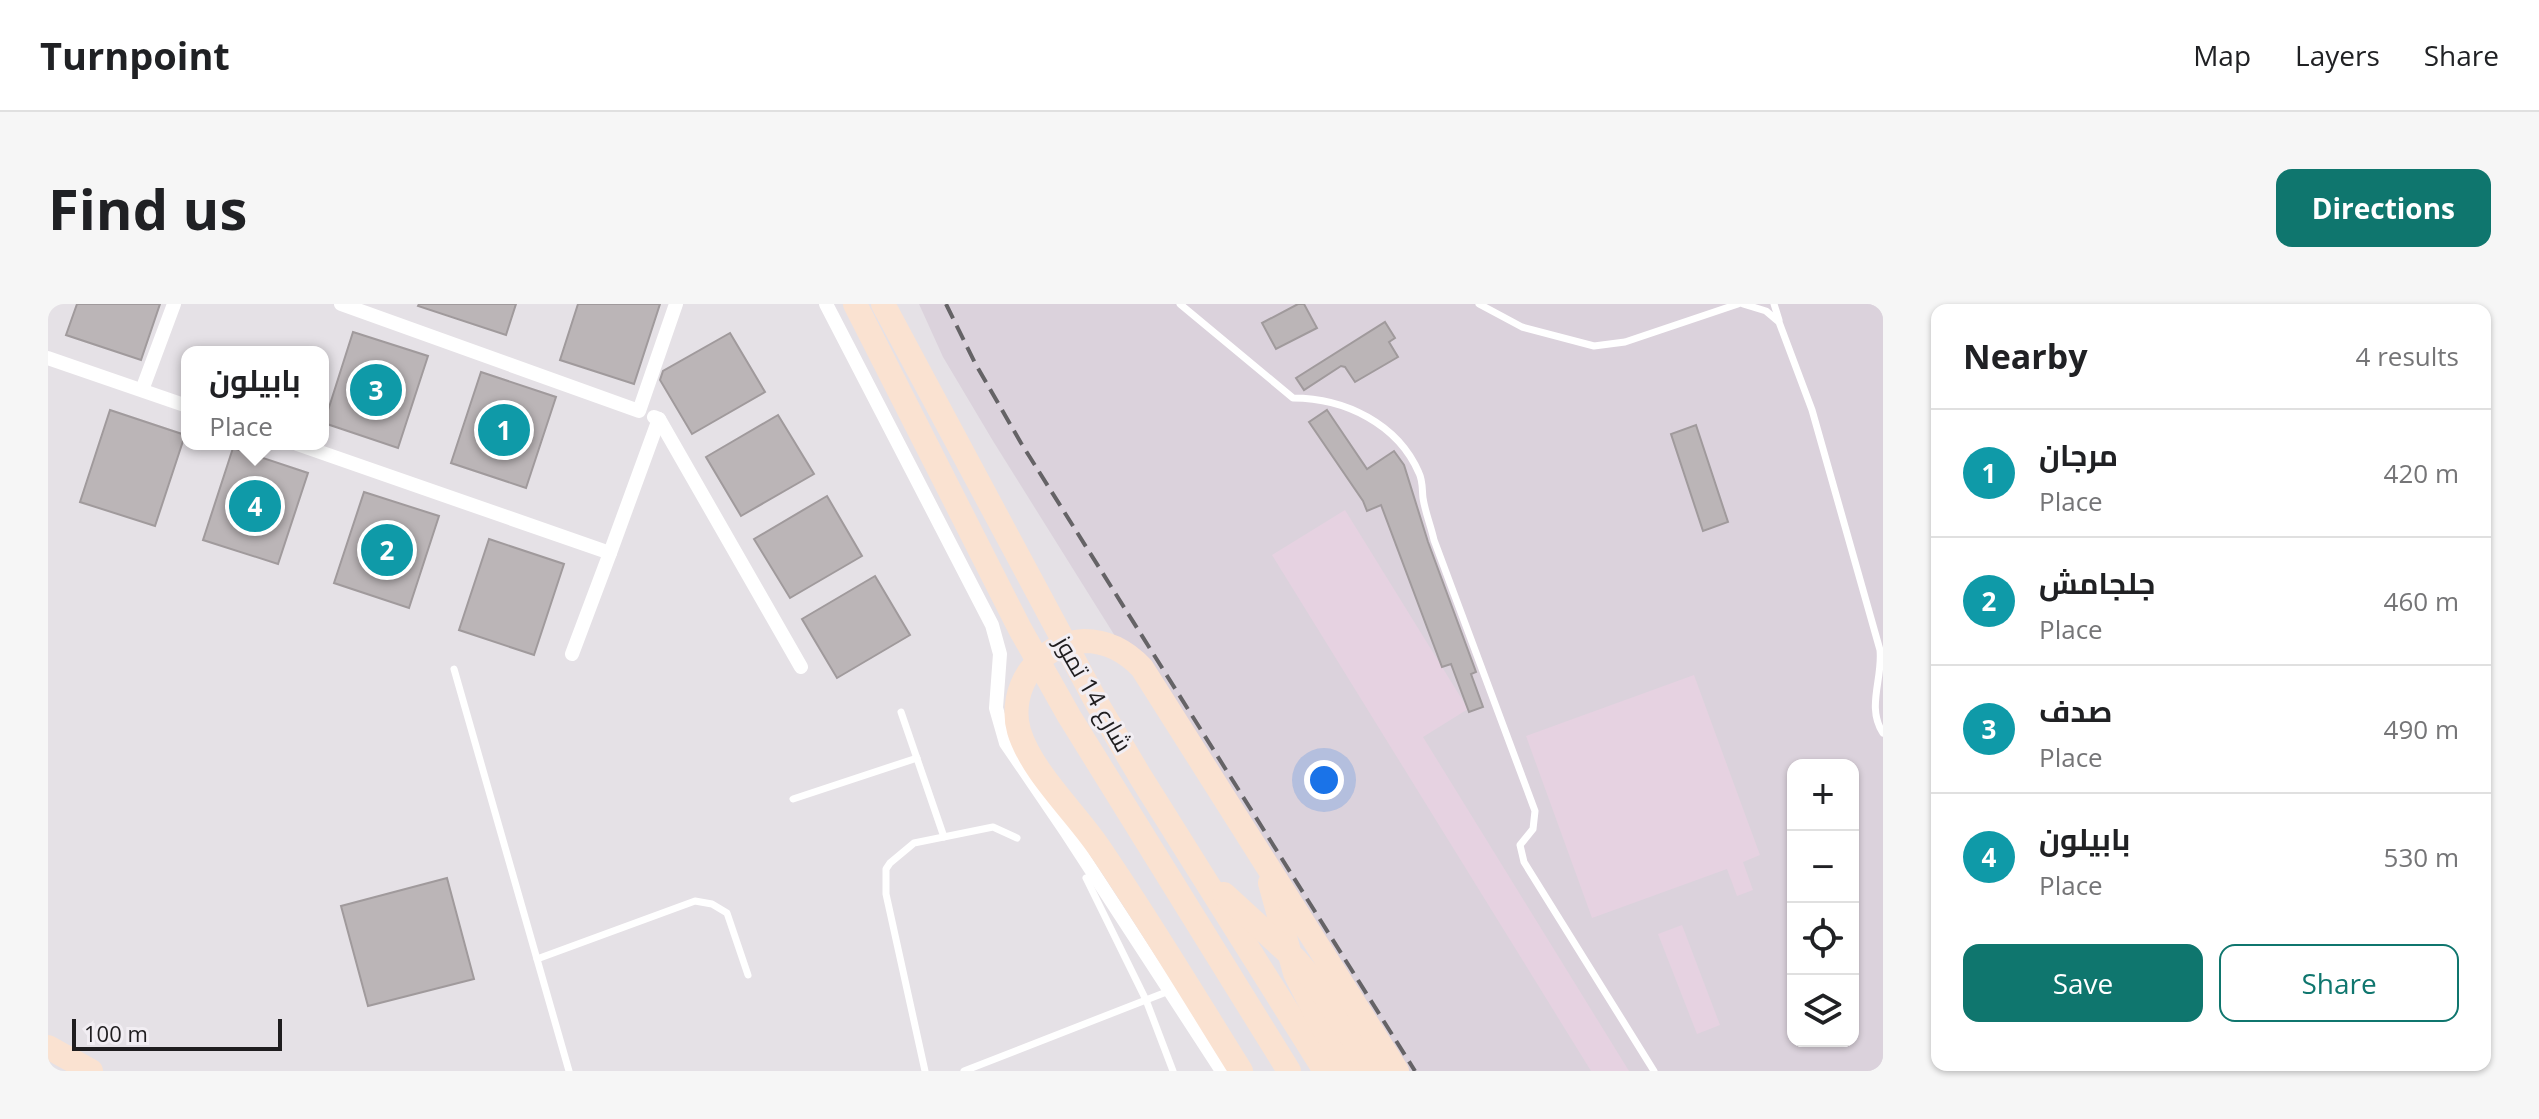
<!DOCTYPE html>
<html lang="en">
<head>
<meta charset="utf-8">
<style>
	:root { --surface:#fff; --page:#f6f6f6; --text:#202124; --muted:#757577; --line:#e0e0e0; --accent:#0f766e }
	body { margin:0; font-family:"Open Sans",Cairo,sans-serif; background:var(--page); color:var(--text) }
	.controls { position:absolute; right:24px; bottom:24px; display:grid; overflow:hidden; border-radius:16px; box-shadow:0 2px 6px #0004 }
	.controls button { width:72px; height:72px; display:grid; place-items:center; padding:0; border:0; border-bottom:2px solid var(--line); background:var(--surface); color:var(--text); font:40px sans-serif }
	.scale { position:absolute; left:24px; bottom:20px; width:210px; box-sizing:border-box; padding-left:8px; border:4px solid #1f1d1f; border-top:0; font-size:22px; line-height:28px; white-space:nowrap; color:#1f1d1f; -webkit-text-stroke:6px #f2eef3; paint-order:stroke }
	.you { position:absolute; left:1276px; top:476px; width:28px; height:28px; margin:-20px; border:6px solid #fff; border-radius:50%; background:#1a73e8; box-shadow:0 0 0 12px #1a73e833 }
	.badge { display:grid; place-items:center; width:52px; height:52px; border-radius:50%; background:var(--accent); color:#fff; font-size:26px; font-weight:700 }
	.pin { position:absolute; translate:-50% -50%; border:4px solid #fff; box-shadow:0 2px 8px #0006 }
	.popup { position:absolute; left:133px; top:42px; width:148px; height:104px; box-sizing:border-box; display:grid; place-content:center; border-radius:16px; background:var(--surface); filter:drop-shadow(0 2px 6px #0005); font-size:26px; white-space:nowrap; color:var(--muted) }
	.popup b { font-size:30px; color:var(--text) }
	.popup::after { content:''; position:absolute; left:50%; top:100%; margin-left:-16px; border:16px solid transparent; border-top-color:var(--surface) }
	.list { margin:0; padding:0; list-style:none }
	h2 { display:flex; justify-content:space-between; align-items:center; height:104px; margin:0; padding:0 32px; font-size:34px }
	h2 small { font-size:26px; font-weight:400; color:var(--muted) }
	.list li { display:grid; grid-template-columns:52px 1fr auto; gap:24px; align-items:center; box-sizing:border-box; height:128px; padding:0 32px; border-top:2px solid var(--line) }
	.list b { display:block; font-size:30px; white-space:nowrap }
	.list p { margin:0; font-size:26px; white-space:nowrap; color:var(--muted) }
	.list em { font-size:26px; font-style:normal; color:var(--muted) }
	.actions { display:flex; gap:16px; padding:24px 32px }
	.actions a { flex:1; padding:18px 0; border:2px solid var(--accent); border-radius:16px; text-align:center; font-size:28px; color:var(--accent) }
	.actions .main { background:var(--accent); color:#fff }
	.icon { flex:none; width:44px; height:44px; fill:none; stroke:currentColor; stroke-width:2; stroke-linecap:round; stroke-linejoin:round }
	.map { position:relative; flex:none; width:1835px; height:767px; overflow:hidden; border-radius:16px }
	header { display:flex; align-items:center; gap:48px; box-sizing:border-box; height:112px; padding:0 40px; background:var(--surface); border-bottom:2px solid var(--line) }
	header strong { font-size:38px }
	nav { display:flex; gap:44px; margin-inline-start:auto; font-size:28px }
	.intro { display:flex; align-items:center; justify-content:space-between; box-sizing:border-box; height:192px; padding:0 48px }
	h1 { margin:0; font-size:56px }
	.button { padding:20px 36px; border-radius:16px; background:var(--accent); color:#fff; font-size:28px; font-weight:700 }
	main { display:flex; gap:48px; padding:0 48px }
	aside { flex:1; background:var(--surface); border-radius:16px; box-shadow:0 2px 6px #0004 }
	.map>svg:first-child { display:block }
	.built { fill:#dbd2dc; fill-rule:evenodd }
	.industrial { fill:#e6d2e1 }
	.building { fill:#bbb5b7; stroke:#a09a9c; stroke-width:2 }
	.lines { fill:none; stroke-linecap:round; stroke-linejoin:round }
	.lane { stroke:#fff; stroke-width:7 }
	.street { stroke:#fff; stroke-width:14 }
	.primary { stroke:#fae2d1; stroke-width:24 }
	.rail { stroke:#656366; stroke-width:4; stroke-dasharray:16 8; stroke-linecap:butt }
	.labels { text-anchor:middle; stroke-width:6; stroke-linejoin:round; paint-order:stroke }
	.street-label { font-size:24px; fill:#1f1d1f; stroke:#f2eef3 }
</style>
</head>
<body>
<header>
<strong>Turnpoint</strong>
<nav><a>Map</a><a>Layers</a><a>Share</a></nav>
</header>
<div class="intro"><h1>Find us</h1><a class="button">Directions</a></div>
<main>
<div class="map">
<svg width="1835" height="767" viewBox="0 0 1835 767">
	<rect width="100%" height="100%" fill="#e5e1e6"/>
	<path class="built" d="M871,0h964v767h-496l-394,-630 -50,-84zM1745,461h60v276h-60z"/>
	<g class="industrial">
		<polygon points="1297,206 1420,405 1375,433 1581,767 1543,767 1224,251"/>
		<polygon points="1646,371 1712,551 1695,558 1705,586 1689,592 1679,565 1544,614 1478,432"/>
		<polygon points="1634,621 1672,721 1649,730 1610,630"/>
	</g>
	<g class="building">
		<polygon points="29,0 112,0 93,56 18,31"/>
		<polygon points="371,0 468,0 458,31 370,2"/>
		<polygon points="530,0 612,0 586,80 512,56"/>
		<polygon points="1250,0 1256,0 1269,24 1228,45 1214,19"/>
		<polygon points="1337,18 1347,34 1341,38 1350,53 1307,78 1297,63 1293,62 1256,86 1248,74"/>
		<polygon points="305,28 380,52 350,144 276,119"/>
		<polygon points="682,29 717,88 644,130 612,76 615,67"/>
		<polygon points="433,68 508,93 478,184 403,159"/>
		<polygon points="62,106 137,131 107,222 32,198"/>
		<polygon points="1279,106 1319,165 1346,147 1356,161 1380,238 1428,368 1423,370 1435,403 1421,408 1403,360 1394,363 1333,201 1319,207 1315,197 1261,118"/>
		<polygon points="730,111 766,170 693,212 658,153"/>
		<polygon points="1648,121 1680,218 1655,227 1623,130"/>
		<polygon points="185,144 260,169 230,260 155,236"/>
		<polygon points="316,188 391,212 361,304 286,279"/>
		<polygon points="779,192 814,252 742,294 706,235"/>
		<polygon points="441,235 516,260 486,351 411,326"/>
		<polygon points="827,272 862,331 789,374 754,315"/>
		<polygon points="399,574 426,675 320,702 293,602"/>
	</g>
	<g class="lines">
		<g class="lane">
			<path d="M1132,0l113,94c52,0 105,26 126,75 4,8 3,17 4,25 2,14 8,28 11,42l101,271 -2,18 -13,16 4,17 130,209"/>
			<polyline points="1431,0 1474,23 1546,42 1577,38 1690,0"/>
			<path d="M1695,0l23,7 13,11 33,88 68,240c3,29 -14,57 3,83"/>
			<polyline points="1726,0 1731,16"/>
			<polyline points="406,365 521,767"/>
			<polyline points="853,408 896,533"/>
			<polyline points="745,495 869,454"/>
			<polyline points="1038,574 1098,696 1125,767"/>
			<polyline points="489,655 647,597 664,600 679,609 700,671"/>
			<polyline points="877,767 838,590 838,565 842,559 866,539 945,523 969,534"/>
			<polyline points="916,767 1121,687"/>
		</g>
		<g class="street">
			<polyline points="293,0 591,107 628,0"/>
			<polyline points="778,0 944,321 952,350 948,404 958,439 1018,527 1174,767"/>
			<polyline points="0,54 139,102"/>
			<polyline points="94,86 126,0"/>
			<polyline points="611,115 753,363"/>
			<polyline points="249,140 562,249 524,350"/>
			<polyline points="562,249 611,115 606,113"/>
		</g>
		<g class="primary">
			<polyline points="807,0 972,325 1021,412 1241,767"/>
			<polyline points="835,0 1050,401 1092,472 1277,767"/>
			<polyline points="1222,579 1247,669 1273,720 1302,767"/>
			<polyline points="1176,590 1247,655 1268,679 1326,767"/>
			<polyline points="0,743 43,767"/>
			<path d="M1193,767c-47,-75 -93,-152 -143,-225 -24,-35 -67,-75 -79,-115 -12,-43 20,-88 65,-90 24,0 42,10 58,27l255,403"/>
		</g>
		<polyline class="rail" points="898,0 927,59 973,139 1367,767"/>
	</g>
	<g class="labels">
		<g class="street-label">
			<text transform="translate(1045 390) rotate(60)" y="8">شارع 14 تموز</text>
		</g>
	</g>
</svg>
<div class="controls">
<button>+</button>
<button>−</button>
<button><svg class="icon" aria-label="locate" viewBox="0 0 24 24"><circle cx="12" cy="12" r="6"/><path d="M12 2v4M12 18v4M2 12h4M18 12h4"/></svg></button>
<button><svg class="icon" aria-label="layers" viewBox="0 0 24 24"><path d="M12 4l9 5-9 5-9-5zM3 14l9 5 9-5"/></svg></button>
</div>
<div class="scale">100 m</div>
<div class="you"></div>
<div class="pin badge" style="left:456px;top:126px;background:#0f9aa8">1</div>
<div class="pin badge" style="left:339px;top:246px;background:#0f9aa8">2</div>
<div class="pin badge" style="left:328px;top:86px;background:#0f9aa8">3</div>
<div class="pin badge" style="left:207px;top:202px;background:#0f9aa8">4</div>
<div class="popup"><b>بابيلون</b>Place</div>
</div>
<aside>
<h2>Nearby<small>4 results</small></h2>
<ul class="list">
<li><span class="badge" style="background:#0f9aa8">1</span><div><b>مرجان</b><p>Place</p></div><em>420 m</em></li>
<li><span class="badge" style="background:#0f9aa8">2</span><div><b>جلجامش</b><p>Place</p></div><em>460 m</em></li>
<li><span class="badge" style="background:#0f9aa8">3</span><div><b>صدف</b><p>Place</p></div><em>490 m</em></li>
<li><span class="badge" style="background:#0f9aa8">4</span><div><b>بابيلون</b><p>Place</p></div><em>530 m</em></li>
</ul>
<div class="actions"><a class="main">Save</a><a>Share</a></div>
</aside>
</main>
</body>
</html>
